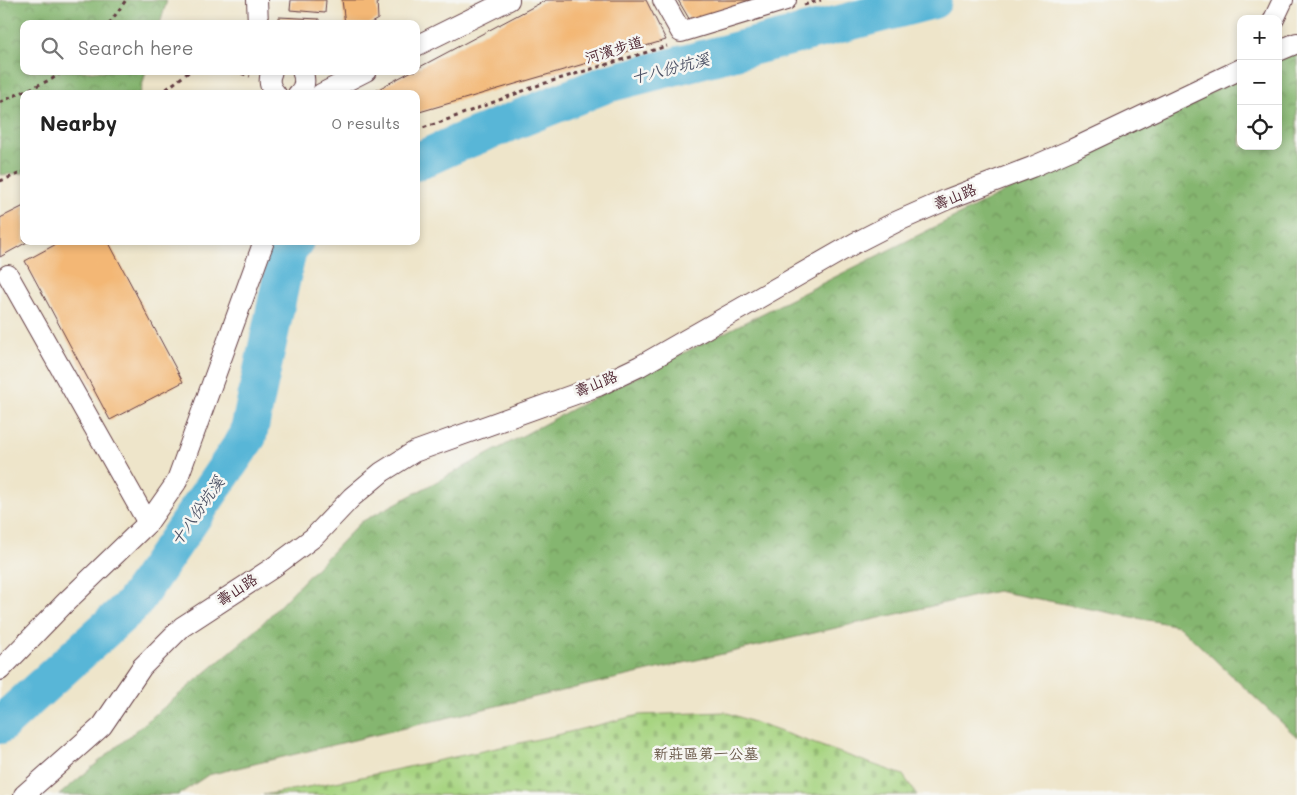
<!DOCTYPE html>
<html lang="en">
<head>
<meta charset="utf-8">
<style>
	:root { --surface:#fff; --page:#f6f6f6; --text:#222; --muted:#767676; --line:#e0e0e0 }
	body { margin:0; font-family:Mali,"LXGW WenKai TC",sans-serif; background:var(--page); color:var(--text) }
	.controls { position:absolute; right:15px; top:15px; display:grid; overflow:hidden; border-radius:10px; box-shadow:0 2px 8px #0003 }
	.controls button { width:45px; height:45px; display:grid; place-items:center; padding:0; border:0; border-bottom:1px solid var(--line); background:var(--surface); color:var(--text); font:25px sans-serif }
	.list { margin:0; padding:0; list-style:none }
	h2 { display:flex; justify-content:space-between; align-items:center; height:65px; margin:0; padding:0 20px; font-size:21px }
	h2 small { font-size:16px; font-weight:400; color:var(--muted) }
	.icon { flex:none; width:28px; height:28px; fill:none; stroke:currentColor; stroke-width:2; stroke-linecap:round; stroke-linejoin:round }
	.map { position:relative; flex:none; width:1297px; height:795px; overflow:hidden }
	.search { position:absolute; background:var(--surface); box-shadow:0 2px 8px #0003; left:20px; top:20px; width:400px; height:55px; display:flex; align-items:center; gap:12px; box-sizing:border-box; padding:0 18px; border-radius:10px; color:var(--muted); font-size:19px }
	.panel { position:absolute; background:var(--surface); box-shadow:0 2px 8px #0003; left:20px; top:90px; width:400px; height:155px; border-radius:10px }
	.map>svg:first-child { display:block }
	.forest { fill:url(#forest-crowns); stroke:#686a4d }
	.cemetery { fill:url(#cemetery-stones); stroke:#787a56 }
	.lines { fill:none; stroke-linecap:round; stroke-linejoin:round }
	.river { stroke:#59b6d7; stroke-width:38 }
	.building { fill:#f3b774 }
	.minor-casing { stroke:#633d43; stroke-width:22 }
	.path { stroke:#633d43; stroke-width:3; stroke-dasharray:4 4; stroke-linecap:butt }
	.minor { stroke:#fff; stroke-width:20 }
	.labels { text-anchor:middle; stroke-width:5; stroke-linejoin:round; paint-order:stroke }
	.street-label { font-size:15px; fill:#4a1f2b; stroke:#f6f6f2 }
	.park-label { font-size:15px; fill:#665545; stroke:#f6f6f2 }
	.water-label { font-size:16px; font-style:italic; fill:#4f5467; stroke:#f6f6f2 }
</style>
</head>
<body>
<div class="map">
<svg width="1297" height="795" viewBox="0 0 1297 795">
	<defs>
		<pattern id="forest-crowns" width="20" height="18" patternUnits="userSpaceOnUse" patternTransform="scale(1.25)"><rect width="20" height="18" fill="#85b66f"/><path d="M2 6a3 3 0 1 1 6 0M12 15a3 3 0 1 1 6 0" fill="none" stroke="#6f935b"/></pattern>
		<pattern id="cemetery-stones" width="16" height="16" patternUnits="userSpaceOnUse" patternTransform="scale(1.25)"><rect width="16" height="16" fill="#a7d481"/><path d="M2 7V4a2 2 0 0 1 4 0v3zM10 15v-3a2 2 0 0 1 4 0v3z" fill="#91b670"/></pattern>
	</defs>
	<rect width="100%" height="100%" fill="#f6f6f2"/>
	<filter id="ink" filterUnits="userSpaceOnUse"><feTurbulence type="fractalNoise" baseFrequency=".02" numOctaves="2"/><feDisplacementMap in="SourceGraphic" scale="10" xChannelSelector="R" yChannelSelector="G"/><feConvolveMatrix kernelMatrix="1 2 1 2 8 2 1 2 1" color-interpolation-filters="sRGB"/></filter>
	<filter id="wash" filterUnits="userSpaceOnUse"><feTurbulence type="fractalNoise" baseFrequency=".0096" numOctaves="4" result="noise"/><feDisplacementMap in="SourceGraphic" scale="20" xChannelSelector="R" yChannelSelector="G"/><feGaussianBlur stdDeviation="1.12" result="paint"/><feColorMatrix in="noise" values="0 0 0 0 0 0 0 0 0 0 0 0 0 0 0 0 0 1.4 0 .05"/><feComposite in="paint" operator="in"/></filter>
	<g filter="url(#wash)">
		<rect width="100%" height="100%" fill="#eee5ca"/>
		<g class="forest">
			<polygon points="0,0 167,0 160,24 24,24 24,71 146,71 140,94 24,94 24,173 0,175"/>
			<polygon points="1297,51 1297,737 1179,626 997,591 492,707 208,775 178,795 59,795 254,632 361,522 578,406 1110,139 1241,78 1241,146 1278,146 1278,60"/>
		</g>
		<polygon class="cemetery" points="725,712 903,775 917,795 263,795 352,779 557,735 639,715"/>
		<g class="lines">
			<g class="river">
				<polyline points="416,162 456,144 606,84 933,0"/>
				<polyline points="0,725 133,604 248,436 288,249 295,241"/>
			</g>
		</g>
		<g id="blocks">
			<g class="building">
				<polygon points="291,0 326,0 325,13 290,10"/>
				<polygon points="342,0 377,0 378,19 369,24 345,24"/>
				<polygon points="546,0 646,0 666,40 416,113 416,94 369,94 412,71 416,71 416,69"/>
				<polygon points="678,0 770,0 691,22"/>
				<polygon points="279,17 319,19 319,24 278,24"/>
				<polygon points="24,206 24,241 29,241 0,257 0,218"/>
				<polygon points="62,241 108,241 183,382 110,420 25,261"/>
			</g>
		</g>
	</g>
	<g filter="url(#ink)">
		<use href="#blocks" fill-opacity="0" stroke="#633d43" stroke-width="1"/>
		<g class="lines">
			<g class="minor-casing">
				<g id="minor">
					<polyline points="257,0 258,24"/>
					<polyline points="663,0 681,32 786,0"/>
					<polyline points="1274,19 1283,0"/>
					<polyline points="416,46 509,0"/>
					<polyline points="1278,51 1297,43"/>
					<path d="M272,71c-4,9 -3,16 4,23"/>
					<path d="M298,94c7,-6 8,-14 4,-23"/>
					<polyline points="321,94 366,71"/>
					<polyline points="8,275 148,523"/>
					<polyline points="0,670 65,603 148,523 176,483 264,241"/>
					<polyline points="24,795 102,726 142,667 182,627 271,569 314,537 352,497 382,472 414,452 598,386 640,366 855,243 896,222 948,199 1032,167 1073,149 1241,69"/>
				</g>
			</g>
			<g class="path">
				<polyline points="804,5 821,0"/>
				<polyline points="109,24 126,0"/>
				<polyline points="234,71 250,76"/>
				<polyline points="160,94 190,71"/>
				<polyline points="0,102 52,79 63,71"/>
				<polyline points="416,130 441,122 539,85 667,46"/>
				<polyline points="0,181 24,172"/>
			</g>
			<use href="#minor" class="minor"/>
		</g>
	</g>
	<g class="labels">
		<g class="street-label">
			<text transform="translate(614 50) rotate(-17)" y="5">河濱步道</text>
			<text transform="translate(955 197) rotate(-22)" y="5">壽山路</text>
			<text transform="translate(596 384) rotate(-22)" y="5">壽山路</text>
			<text transform="translate(237 590) rotate(-33)" y="5">壽山路</text>
		</g>
		<g class="park-label">
			<text x="706" y="759">新莊區第一公墓</text>
		</g>
		<g class="water-label">
			<text transform="translate(670 68) rotate(-14)" y="6">十八份坑溪</text>
			<text transform="translate(197 511) rotate(-55)" y="6">十八份坑溪</text>
		</g>
	</g>
</svg>
<div class="controls">
<button>+</button>
<button>−</button>
<button><svg class="icon" aria-label="locate" viewBox="0 0 24 24"><circle cx="12" cy="12" r="6"/><path d="M12 2v4M12 18v4M2 12h4M18 12h4"/></svg></button>
</div>
<div class="search"><svg class="icon" aria-label="search" viewBox="0 0 24 24"><circle cx="10" cy="10" r="6"/><path d="M15 15l6 6"/></svg>Search here</div>
<section class="panel">
<h2>Nearby<small>0 results</small></h2>
<ul class="list">
</ul>
</section>
</div>
</body>
</html>
